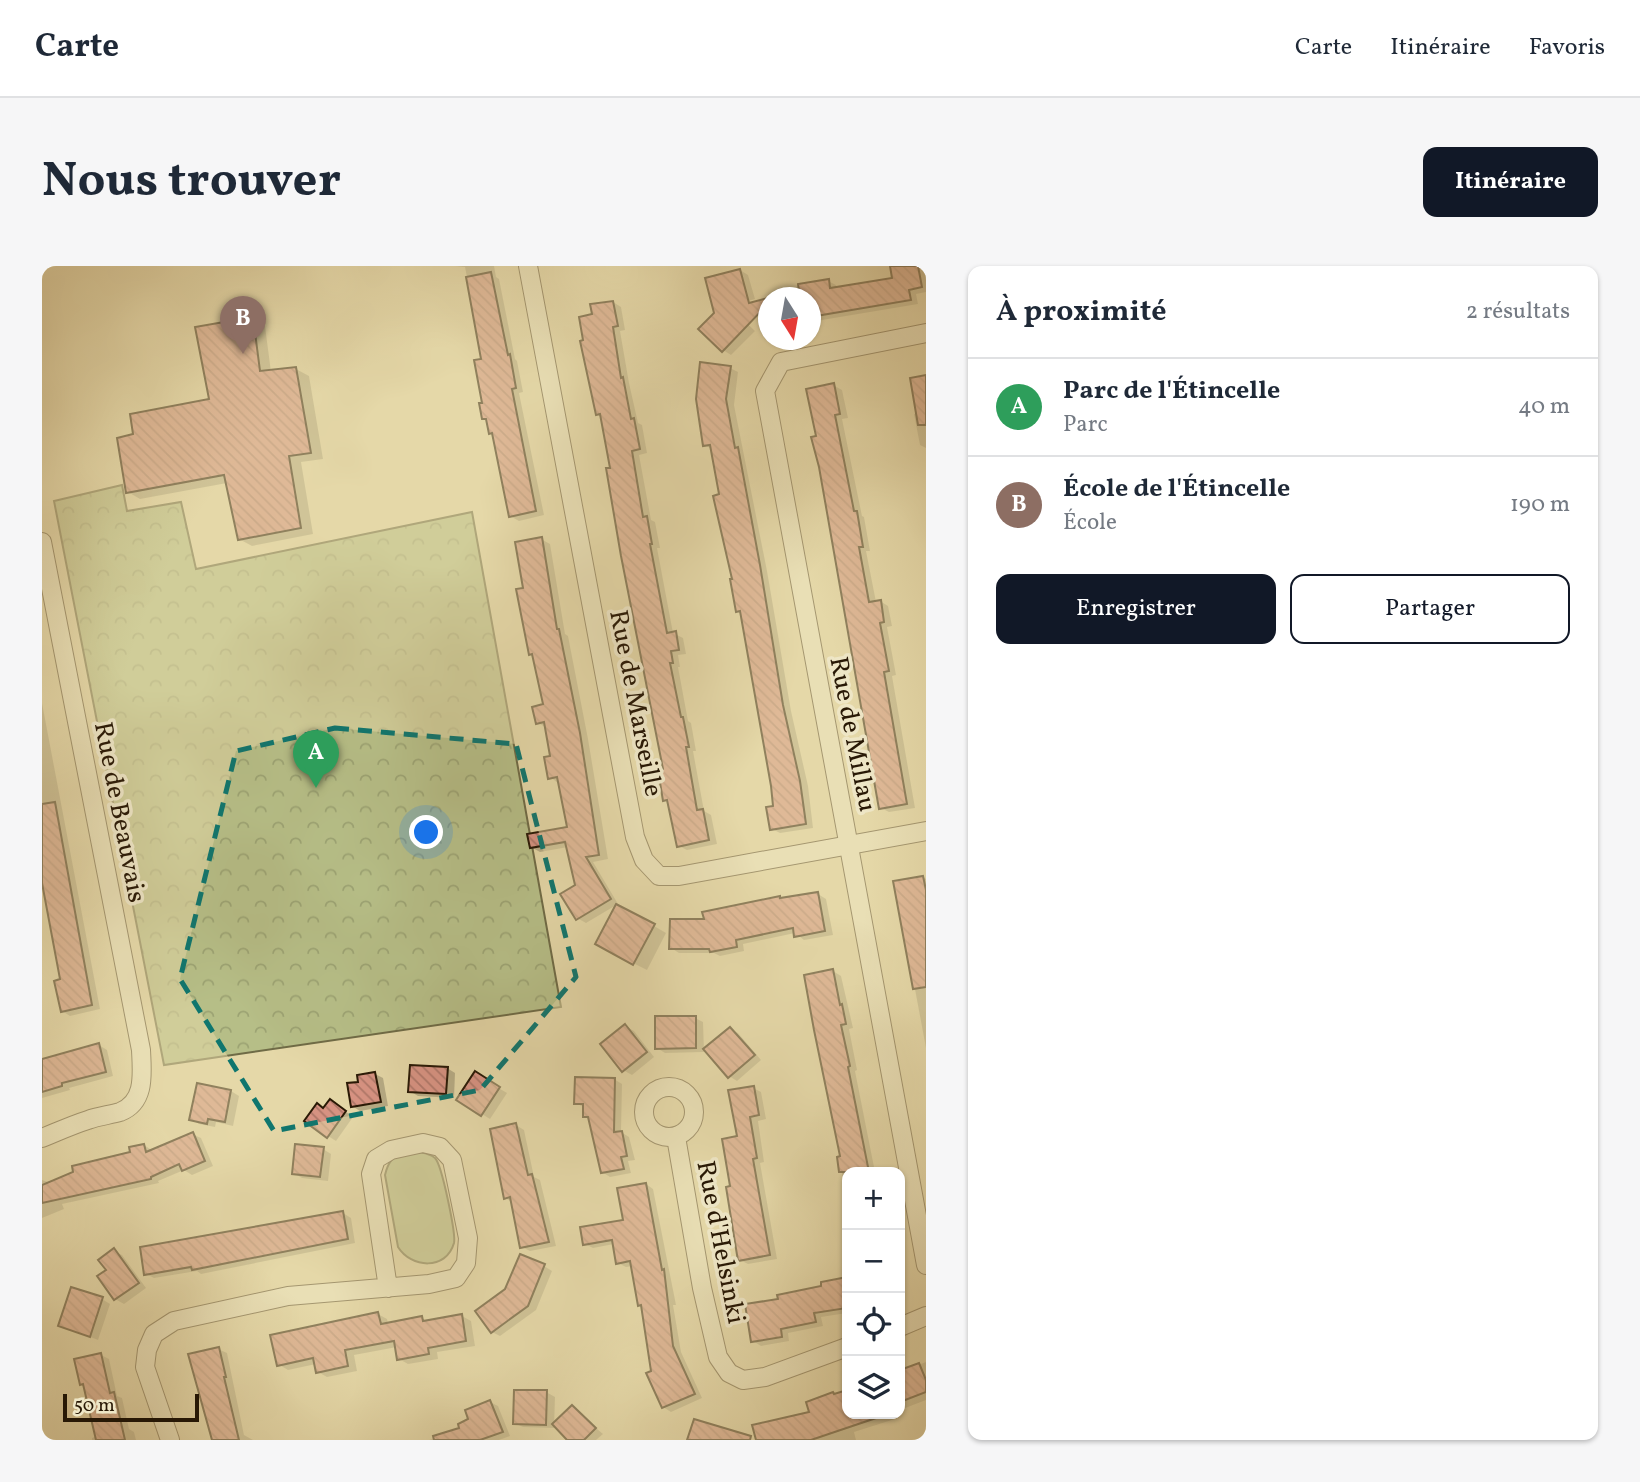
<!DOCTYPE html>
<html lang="fr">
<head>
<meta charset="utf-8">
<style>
	:root { --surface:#fff; --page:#f6f6f7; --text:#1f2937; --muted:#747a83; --line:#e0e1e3; --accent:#111827 }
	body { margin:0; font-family:Vollkorn,serif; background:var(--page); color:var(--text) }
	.controls { position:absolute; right:21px; bottom:21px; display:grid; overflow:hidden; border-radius:14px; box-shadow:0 2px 5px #0004 }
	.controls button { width:63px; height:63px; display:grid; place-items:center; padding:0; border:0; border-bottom:2px solid var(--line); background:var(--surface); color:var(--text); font:35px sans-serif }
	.compass { position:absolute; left:716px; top:21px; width:63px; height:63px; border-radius:50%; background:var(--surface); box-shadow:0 2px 5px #0004; rotate:169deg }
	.scale { position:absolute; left:21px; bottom:18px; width:136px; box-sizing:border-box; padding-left:7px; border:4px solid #281805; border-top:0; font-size:19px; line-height:24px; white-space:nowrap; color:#281805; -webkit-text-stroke:5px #eee6c6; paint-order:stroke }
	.you { position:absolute; left:385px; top:567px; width:24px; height:24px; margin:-18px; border:5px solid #fff; border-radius:50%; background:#1a73e8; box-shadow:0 0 0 10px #1a73e833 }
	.badge { display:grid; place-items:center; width:46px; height:46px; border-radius:50%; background:var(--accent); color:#fff; font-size:23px; font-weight:700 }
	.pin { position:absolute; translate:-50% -58px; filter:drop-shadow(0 2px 4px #0008) }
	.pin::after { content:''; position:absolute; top:37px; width:24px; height:21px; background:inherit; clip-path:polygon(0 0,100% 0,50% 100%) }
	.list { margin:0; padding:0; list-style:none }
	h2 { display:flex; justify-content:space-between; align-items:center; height:91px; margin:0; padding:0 28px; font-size:30px }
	h2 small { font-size:23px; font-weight:400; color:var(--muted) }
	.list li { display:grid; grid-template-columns:46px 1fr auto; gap:21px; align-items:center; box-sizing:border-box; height:98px; padding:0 28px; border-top:2px solid var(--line) }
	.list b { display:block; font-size:26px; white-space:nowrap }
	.list p { margin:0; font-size:23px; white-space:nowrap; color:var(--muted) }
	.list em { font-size:23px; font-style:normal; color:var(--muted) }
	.actions { display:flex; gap:14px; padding:21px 28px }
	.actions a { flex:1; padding:16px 0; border:2px solid var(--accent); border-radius:14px; text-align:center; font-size:24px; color:var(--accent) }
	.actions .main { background:var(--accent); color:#fff }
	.icon { flex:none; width:38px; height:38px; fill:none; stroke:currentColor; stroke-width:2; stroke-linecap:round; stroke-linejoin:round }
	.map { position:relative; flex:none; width:884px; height:1174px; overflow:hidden; border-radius:14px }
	header { display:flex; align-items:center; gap:42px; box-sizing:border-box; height:98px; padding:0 35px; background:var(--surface); border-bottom:2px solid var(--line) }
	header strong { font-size:33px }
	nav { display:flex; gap:38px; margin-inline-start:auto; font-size:24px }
	.intro { display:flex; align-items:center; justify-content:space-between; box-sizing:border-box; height:168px; padding:0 42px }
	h1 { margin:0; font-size:49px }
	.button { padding:18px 32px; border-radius:14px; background:var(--accent); color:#fff; font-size:24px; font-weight:700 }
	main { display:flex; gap:42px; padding:0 42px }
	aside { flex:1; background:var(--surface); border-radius:14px; box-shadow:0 2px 5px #0004 }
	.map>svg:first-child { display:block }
	.grass { fill:#b6be87; stroke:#6f6b46; stroke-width:2 }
	.forest { fill:url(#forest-crowns); stroke:#6f6b46; stroke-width:2 }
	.shadow { fill:#0003 }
	.building { fill:url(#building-back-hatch); stroke:#281805; stroke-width:2 }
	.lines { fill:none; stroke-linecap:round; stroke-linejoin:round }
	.minor-casing { stroke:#57482e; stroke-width:20 }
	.minor { stroke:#eee6c6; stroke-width:18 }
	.marked { fill:none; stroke:#0f766e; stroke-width:5; stroke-dasharray:14 9; stroke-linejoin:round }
	.labels { text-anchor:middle; stroke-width:7; stroke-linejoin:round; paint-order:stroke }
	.street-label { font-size:26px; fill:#281805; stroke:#eee6c6 }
</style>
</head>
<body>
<header>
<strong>Carte</strong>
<nav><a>Carte</a><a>Itinéraire</a><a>Favoris</a></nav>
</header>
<div class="intro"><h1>Nous trouver</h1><a class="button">Itinéraire</a></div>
<main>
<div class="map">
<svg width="884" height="1174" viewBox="0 0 884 1174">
	<defs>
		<pattern id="forest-crowns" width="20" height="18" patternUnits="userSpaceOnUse" patternTransform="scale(1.75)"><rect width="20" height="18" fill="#b6be87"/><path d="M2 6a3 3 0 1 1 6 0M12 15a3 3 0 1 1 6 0" fill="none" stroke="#9ca373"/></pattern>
		<pattern id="building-back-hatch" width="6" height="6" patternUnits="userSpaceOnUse" patternTransform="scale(1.75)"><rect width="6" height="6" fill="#d89383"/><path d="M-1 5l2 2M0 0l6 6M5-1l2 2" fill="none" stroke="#af7769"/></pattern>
	</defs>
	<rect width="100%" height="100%" fill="#e5d8a8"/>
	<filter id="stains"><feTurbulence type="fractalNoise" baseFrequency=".00286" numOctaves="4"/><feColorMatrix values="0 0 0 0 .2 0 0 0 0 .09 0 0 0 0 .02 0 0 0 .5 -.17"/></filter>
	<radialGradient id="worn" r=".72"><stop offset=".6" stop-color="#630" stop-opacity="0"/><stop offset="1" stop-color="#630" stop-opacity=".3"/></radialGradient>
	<path class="grass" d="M361,886c11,0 23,-1 32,6 7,7 21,76 19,85 -8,28 -43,25 -56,4l-13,-72c3,-13 7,-17 18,-23z"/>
	<polygon class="forest" points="80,219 85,245 139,236 154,303 430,246 519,741 122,799 12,235"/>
	<g class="shadow">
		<polygon points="413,0 452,0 454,11 457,13 473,93 475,95 481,126 477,127 502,249 477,255 468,250 452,169 448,167 446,155 441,152 441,94 423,1"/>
		<polygon points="849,0 876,1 884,6 884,26 874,28 876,38 768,56 768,32 737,32 759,26 786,15 794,19 795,23 852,14"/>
		<polygon points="698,4 706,9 713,33 687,40 713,65 689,89 681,84 674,48"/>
		<polygon points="571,36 579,41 583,64 578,65 587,117 596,157 600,159 605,187 597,189 609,254 613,256 618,282 615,282 631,367 641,372 644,388 636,389 638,401 636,401 646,455 649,457 654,485 651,485 662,545 669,549 675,578 645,584 637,580 628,536 623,533 623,505 570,203 560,151 555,148 552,50"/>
		<polygon points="210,52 223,60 229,106 254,103 267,110 281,193 259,196 271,268 210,280 197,273 185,217 98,233 86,226 93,170 169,135"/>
		<polygon points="688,102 696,106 692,139 725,305 749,445 766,520 771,562 738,567 730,563 733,541 700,347 696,345 671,184 663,179"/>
		<polygon points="884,111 884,182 878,179 872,148 876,147"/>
		<polygon points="791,119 800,124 806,152 800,153 820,250 822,251 828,285 824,285 834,336 838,335 846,340 850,360 845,361 854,409 850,410 873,542 847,546 839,542 776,171"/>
		<polygon points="499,273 508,278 523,368 526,370 546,473 566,593 551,596 576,638 544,657 535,652 535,620 526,581 498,586 489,581 527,562 516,517 508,511 510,491 505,462 496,457 503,439 492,390 488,388 483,324"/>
		<polygon points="0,437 58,743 28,750 20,745 20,714 0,615"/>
		<polygon points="881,611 884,613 884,782 853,617"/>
		<polygon points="776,628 784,633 791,669 762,674 753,667 701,678 702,685 678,690 672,687 637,687 629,682 664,655 741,634"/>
		<polygon points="612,660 624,667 605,704 567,685"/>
		<polygon points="791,705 799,710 811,762 807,763 815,804 813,805 833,906 805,906 805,933 797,892 800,892"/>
		<polygon points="653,752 661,756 662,786 623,787 615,782"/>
		<polygon points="583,760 592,765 612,791 590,809 581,804"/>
		<polygon points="688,763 696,767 719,794 695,815 687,810"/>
		<polygon points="57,779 65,784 71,810 27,822 28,824 0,832 0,795"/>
		<polygon points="405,802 413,807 412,832 376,830 368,825"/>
		<polygon points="333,808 341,812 346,840 318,845 310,840 318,817"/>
		<polygon points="433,808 465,827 448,853 416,833"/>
		<polygon points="572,813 580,818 579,866 587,871 593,894 586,895 589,907 568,911 560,906 549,854 543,850 543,842 534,837"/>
		<polygon points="711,822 719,826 724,853 716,855 722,896 718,897 735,993 706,998 698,994 690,922 697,872"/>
		<polygon points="189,825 197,830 191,860 174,856 173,861 157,858 149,853"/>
		<polygon points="296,840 311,851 294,875 286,870"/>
		<polygon points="474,859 482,864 492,911 498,914 514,980 488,985 480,981 470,936 463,932"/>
		<polygon points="150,868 159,872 171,900 150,909 142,904 116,915 117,917 20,938 22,943 0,952 0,914 9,917 90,887 102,879 111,885"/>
		<polygon points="281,883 289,888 286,915 260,912 252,907"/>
		<polygon points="604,918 611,923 634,1039 631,1039 639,1086 660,1132 629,1146 621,1141 611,1106 601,1041 598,1039 591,1000 584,1001 576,997 572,978 551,982 543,978 583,956"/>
		<polygon points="301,947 309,952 313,977 159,1008 155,1005 112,1012 104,1008"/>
		<polygon points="72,985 80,989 104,1022 82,1038 73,1033 57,1011 66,1005"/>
		<polygon points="502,1000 510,1005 494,1044 458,1070 450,1066 465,1024"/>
		<polygon points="805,1013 805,1047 779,1051 781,1060 746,1067 747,1075 719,1080 711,1075 738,1034 781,1022 781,1017"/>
		<polygon points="60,1033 68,1038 56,1074 18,1059"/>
		<polygon points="336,1048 345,1053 346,1058 380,1052 386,1056 420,1050 429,1055 433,1080 395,1086 396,1093 366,1098 357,1093 355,1081 312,1089 315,1105 285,1111 276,1106 274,1098 246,1104 236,1098"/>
		<polygon points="176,1083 185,1087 202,1169 211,1174 172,1174"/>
		<polygon points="59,1089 67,1093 75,1130 80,1132 87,1163 92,1166 94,1174 50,1174 50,1172 55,1170 44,1120 39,1118"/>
		<polygon points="884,1096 884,1134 858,1144 858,1106"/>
		<polygon points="504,1126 513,1131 512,1162 481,1161 472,1157"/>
		<polygon points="805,1126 805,1148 851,1148 853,1153 812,1166 814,1174 715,1174 770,1148 766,1138"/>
		<polygon points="448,1136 456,1140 468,1170 457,1174 387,1174 420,1164"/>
		<polygon points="530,1142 561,1168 554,1174 528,1174"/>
	</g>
	<g class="building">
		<polygon points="848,0 876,0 880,21 867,24 869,34 768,51 768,32 758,32 756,18 787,13 788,22 850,12"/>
		<polygon points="698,3 707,37 726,32 726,38 680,86 656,63 672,47 663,12"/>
		<polygon points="449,6 466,89 468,88 474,122 470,123 494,245 467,251 450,167 447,168 444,153 440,153 437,137 440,137 432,94 439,93 424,11"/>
		<polygon points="571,35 576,60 571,61 579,112 581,111 589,153 592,152 598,183 590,185 601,251 605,250 610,278 608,278 625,367 634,365 637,384 629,385 631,397 628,397 639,451 641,451 647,481 644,481 655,544 661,543 667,574 635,581 625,534 621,535 616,504 621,503 579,290 564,202 568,202 558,148 554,149 538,75 541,74 537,51 550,48 548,38"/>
		<polygon points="211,51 218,105 254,101 269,187 247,190 259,262 196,274 182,209 84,227 75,172 91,168 88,148 167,133 153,61"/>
		<polygon points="658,96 689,100 684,133 693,182 696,181 718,299 741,439 758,515 764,558 728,564 724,541 731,540 729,520 698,345 694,346 688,313 690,313 671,230 677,228 668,179 661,180 654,133"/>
		<polygon points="884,109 884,159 876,159 868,112"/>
		<polygon points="792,117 798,148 793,149 812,245 815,245 821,281 817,281 827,336 839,334 842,356 838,357 847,405 842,406 865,538 837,543 777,201 769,171 774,170 764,123"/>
		<polygon points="500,271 515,363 517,363 538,467 557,589 544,591 569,633 534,654 518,628 533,619 523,576 488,582 485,568 525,561 515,511 506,513 502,491 508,490 502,456 494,458 490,441 501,438 490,388 487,389 474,323 481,322 473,276"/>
		<polygon points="13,536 50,739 19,746 12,715 18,713 0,617 0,538"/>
		<polygon points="881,610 884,624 884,721 871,723 851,615"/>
		<polygon points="776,626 783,665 752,671 751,662 694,674 695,681 668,686 667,683 627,683 628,653 662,653 660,646 738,630 738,632"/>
		<polygon points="574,638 613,658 591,699 553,678"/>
		<polygon points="791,703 798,739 800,738 804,758 799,759 808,800 806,801 827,906 797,906 795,891 798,890 772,764 762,709"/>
		<polygon points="613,750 654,750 654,782 613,783"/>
		<polygon points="583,758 605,786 580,806 558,778"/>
		<polygon points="688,761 713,789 686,812 661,783"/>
		<polygon points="57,777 64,806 20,817 20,820 0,826 0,793"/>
		<polygon points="368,799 406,801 404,828 366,826"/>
		<polygon points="433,805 458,821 439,850 414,834"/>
		<polygon points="333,806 339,836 309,841 305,817 316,816 315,809"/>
		<polygon points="533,811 573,812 572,866 580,865 585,890 579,891 582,903 559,907 546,851 541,851 541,838 532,838"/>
		<polygon points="155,817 189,824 183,856 166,853 165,858 147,854"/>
		<polygon points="712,820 717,849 708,851 715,892 711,893 728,989 696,995 684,921 688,920 680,873 695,870 686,824"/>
		<polygon points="288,833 304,845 285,872 262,855 275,837 281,842"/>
		<polygon points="474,857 486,909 490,908 507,976 478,982 468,931 462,933 448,863"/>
		<polygon points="151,866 163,895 140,905 137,898 109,911 109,913 0,937 0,919 31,906 30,900 88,886 87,881 102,878 104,886"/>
		<polygon points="253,878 282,881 278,911 250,908"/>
		<polygon points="604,917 620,1004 622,1003 631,1080 653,1128 620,1142 604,1107 609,1105 599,1039 596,1040 588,995 574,998 570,974 541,979 538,961 581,954 575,922"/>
		<polygon points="301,945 306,973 150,1004 149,1001 102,1009 98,981"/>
		<polygon points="72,982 97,1017 72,1034 55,1010 64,1004 56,994"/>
		<polygon points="478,988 503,998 486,1040 449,1067 433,1045 463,1023"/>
		<polygon points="805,1011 805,1042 772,1047 774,1056 739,1063 740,1071 709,1076 703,1038 736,1033 735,1029 779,1020 779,1016"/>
		<polygon points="29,1021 61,1031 48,1071 16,1060"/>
		<polygon points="336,1046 339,1058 380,1050 381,1055 420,1048 424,1075 386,1082 387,1088 355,1094 352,1075 303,1084 306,1100 274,1107 271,1092 235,1100 228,1069"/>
		<polygon points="177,1081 184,1111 182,1111 197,1174 170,1174 146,1088"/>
		<polygon points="59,1087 68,1127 72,1126 83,1174 54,1174 41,1118 38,1119 32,1093"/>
		<polygon points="877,1097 884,1114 884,1126 858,1136 858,1104"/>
		<polygon points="472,1124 505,1124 504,1159 471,1158"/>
		<polygon points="805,1124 805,1148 836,1148 837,1151 769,1174 714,1174 710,1159 767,1146 764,1136 791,1126 792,1128"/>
		<polygon points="448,1134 461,1166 438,1174 392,1174 391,1170 417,1162 416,1158 426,1153 423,1144"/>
		<polygon points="530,1139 554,1162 542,1174 525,1174 510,1158"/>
		<polygon points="652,1153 709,1170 708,1174 645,1174"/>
	</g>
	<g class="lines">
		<g class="minor-casing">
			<g id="minor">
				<polyline points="486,0 593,571 602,594 617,610 637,610 884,565"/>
				<polyline points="884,67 739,96 723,125 884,999"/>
				<path d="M0,276l99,508c1,23 5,52 -21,62 -10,3 -22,4 -32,8 -16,5 -31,12 -46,18"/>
				<circle cx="627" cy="846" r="25"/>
				<polyline points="634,871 660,1022 676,1091 687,1107 701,1114 723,1111 805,1081"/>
				<polyline points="858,1061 884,1050"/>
				<polyline points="128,1174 103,1101 105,1084 112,1068 132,1055 246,1030 387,1018 414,1012 424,997 426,972 410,894 398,881 381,877 349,884 334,893 329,908 346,1022"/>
			</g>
		</g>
		<use href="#minor" class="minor"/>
	</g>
	<path d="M0 0H884V1174H0ZM293,462l181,16 60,233 -96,113 -206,41 -94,-152 56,-228z" fill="#e5d8a8" fill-opacity=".55" fill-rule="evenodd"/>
	<path class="marked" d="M293,462l181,16 60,233 -96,113 -206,41 -94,-152 56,-228z"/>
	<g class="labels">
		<g class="street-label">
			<text transform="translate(595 437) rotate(79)" y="9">Rue de Marseille</text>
			<text transform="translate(812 468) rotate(79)" y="9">Rue de Millau</text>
			<text transform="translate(79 546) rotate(79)" y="9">Rue de Beauvais</text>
			<text transform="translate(680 976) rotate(79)" y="9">Rue d'Helsinki</text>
		</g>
	</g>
	<rect width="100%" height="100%" filter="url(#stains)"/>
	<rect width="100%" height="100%" fill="url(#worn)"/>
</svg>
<div class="controls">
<button>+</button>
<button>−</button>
<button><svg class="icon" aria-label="locate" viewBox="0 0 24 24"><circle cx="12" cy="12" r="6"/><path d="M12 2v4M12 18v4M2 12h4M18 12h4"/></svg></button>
<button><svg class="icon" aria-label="layers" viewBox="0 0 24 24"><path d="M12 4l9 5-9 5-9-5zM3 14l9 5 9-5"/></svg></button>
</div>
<svg class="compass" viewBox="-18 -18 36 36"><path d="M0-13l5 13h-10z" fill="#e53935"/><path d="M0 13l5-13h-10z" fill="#747a83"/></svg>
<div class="scale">50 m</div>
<div class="you"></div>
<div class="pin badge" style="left:274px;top:522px;background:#2e9e5b">A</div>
<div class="pin badge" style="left:201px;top:88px;background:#8d6e63">B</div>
</div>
<aside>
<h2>À proximité<small>2 résultats</small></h2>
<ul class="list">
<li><span class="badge" style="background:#2e9e5b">A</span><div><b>Parc de l'Étincelle</b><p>Parc</p></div><em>40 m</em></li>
<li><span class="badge" style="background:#8d6e63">B</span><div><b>École de l'Étincelle</b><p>École</p></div><em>190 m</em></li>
</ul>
<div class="actions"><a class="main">Enregistrer</a><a>Partager</a></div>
</aside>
</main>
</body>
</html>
